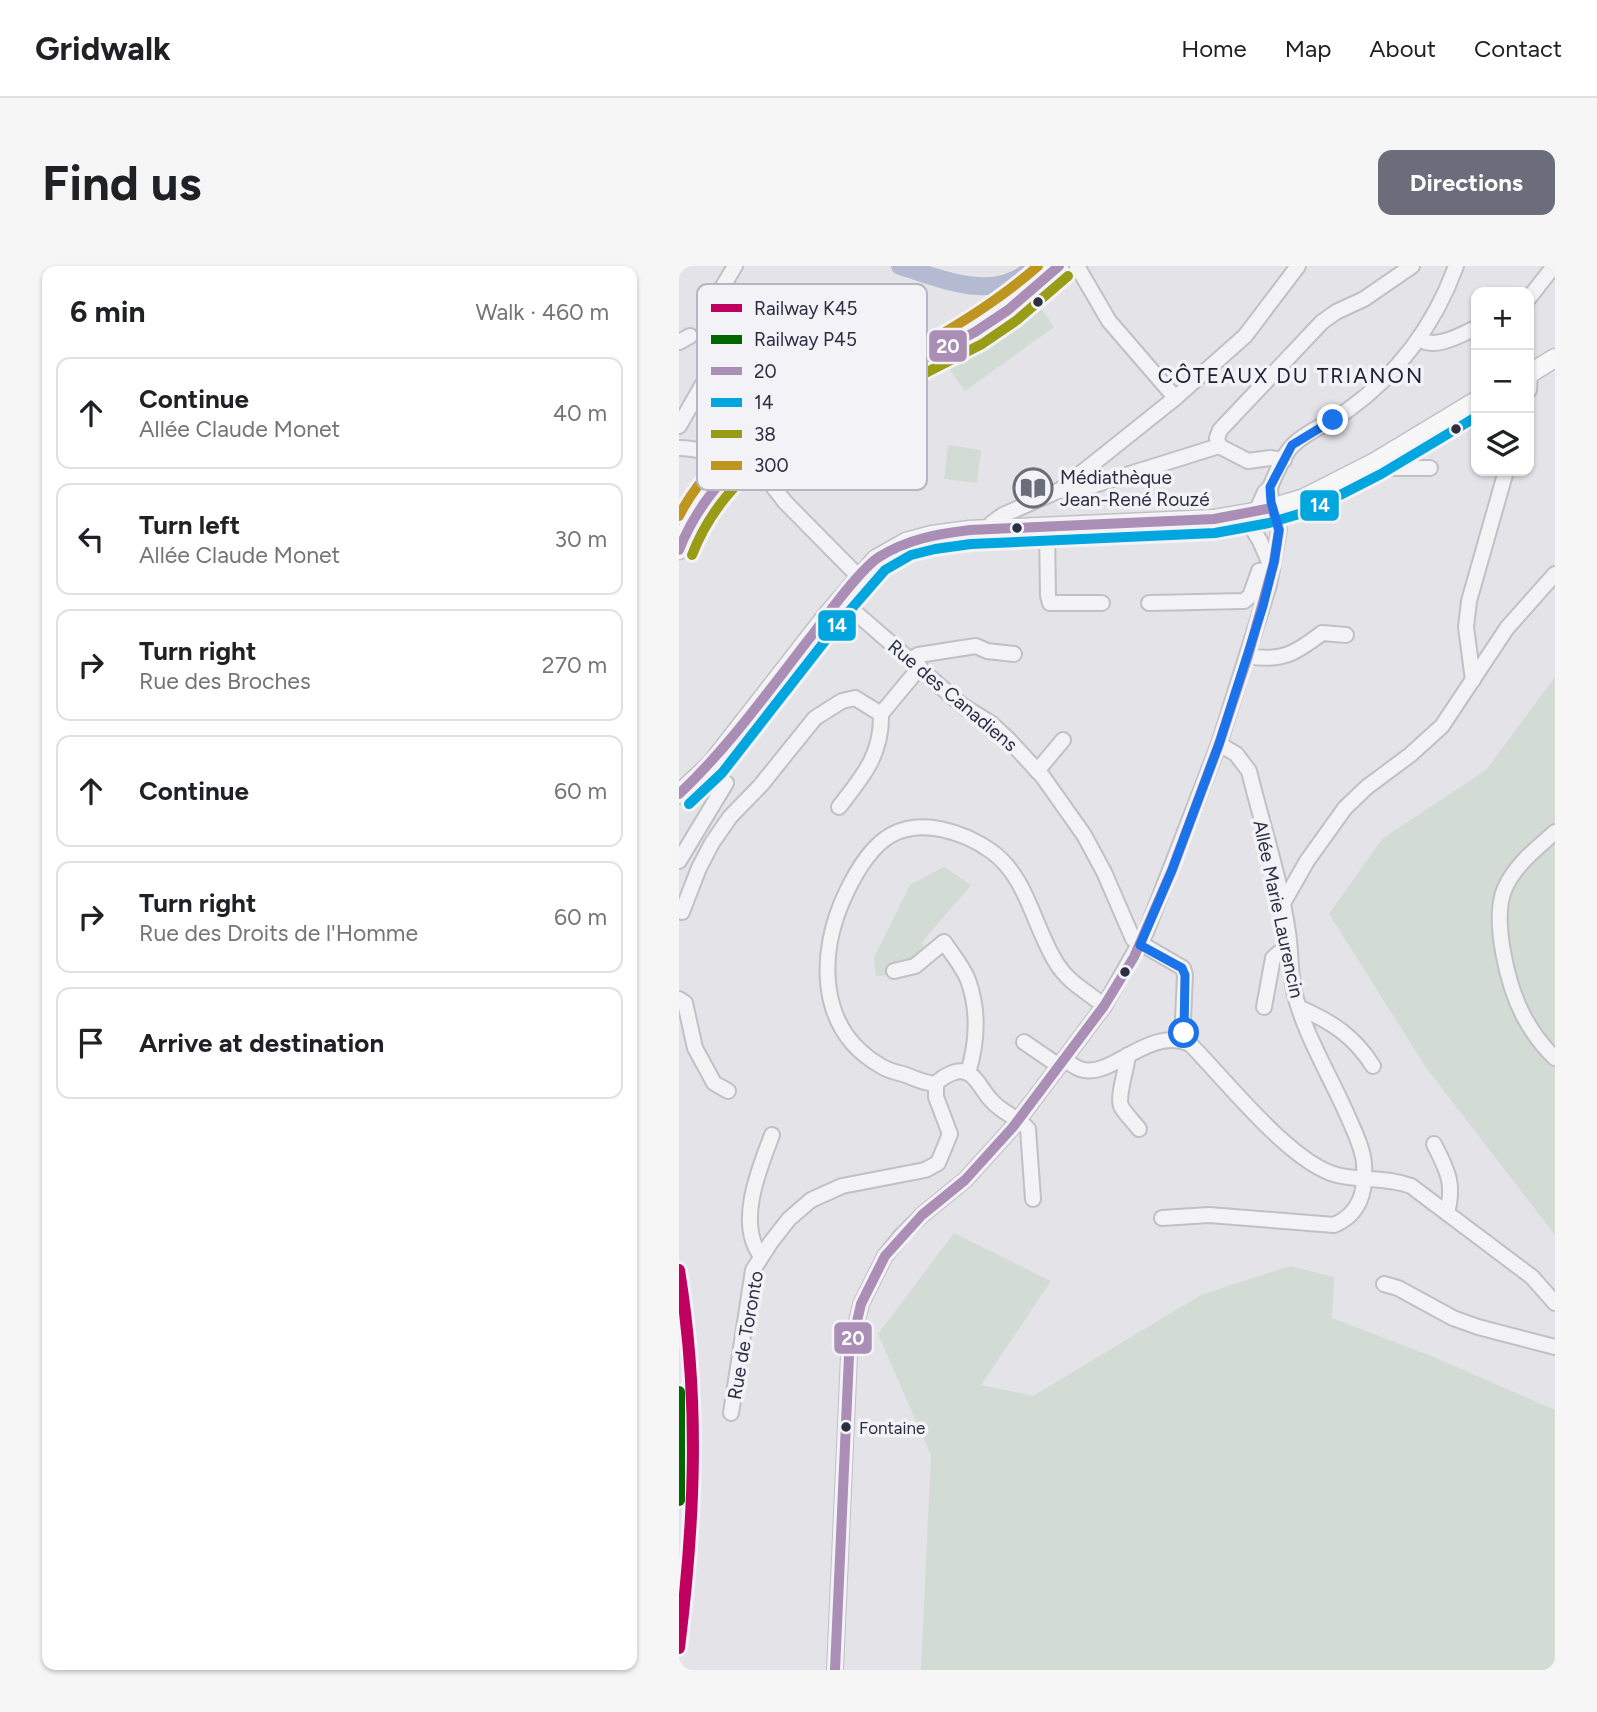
<!DOCTYPE html>
<html lang="en">
<head>
<meta charset="utf-8">
<style>
	:root { --surface:#fff; --page:#f6f6f6; --text:#202124; --muted:#757577; --line:#e0e0e0; --accent:#6c6d7b }
	body { margin:0; font-family:Figtree,sans-serif; background:var(--page); color:var(--text) }
	.controls { position:absolute; right:21px; top:21px; display:grid; overflow:hidden; border-radius:14px; box-shadow:0 2px 5px #0004 }
	.controls button { width:63px; height:63px; display:grid; place-items:center; padding:0; border:0; border-bottom:2px solid var(--line); background:var(--surface); color:var(--text); font:35px sans-serif }
	.stop { position:absolute; width:21px; height:21px; margin:-16px; border:5px solid #1a73e8; border-radius:50%; background:#fff }
	.stop.end { background:#1a73e8; border-color:#fff; box-shadow:0 2px 7px #0008 }
	.list { margin:0; padding:0; list-style:none }
	h2 { display:flex; justify-content:space-between; align-items:center; height:91px; margin:0; padding:0 28px; font-size:30px }
	h2 small { font-size:23px; font-weight:400; color:var(--muted) }
	.list li { display:grid; grid-template-columns:46px 1fr auto; gap:21px; align-items:center; box-sizing:border-box; height:112px; margin:0 14px 14px; padding:0 14px; border:2px solid var(--line); border-radius:14px }
	.list b { display:block; font-size:26px; white-space:nowrap }
	.list p { margin:0; font-size:23px; white-space:nowrap; color:var(--muted) }
	.list em { font-size:23px; font-style:normal; color:var(--muted) }
	.icon { flex:none; width:38px; height:38px; fill:none; stroke:currentColor; stroke-width:2; stroke-linecap:round; stroke-linejoin:round }
	.map { position:relative; flex:none; width:876px; height:1404px; overflow:hidden; border-radius:14px }
	header { display:flex; align-items:center; gap:42px; box-sizing:border-box; height:98px; padding:0 35px; background:var(--surface); border-bottom:2px solid var(--line) }
	header strong { font-size:33px }
	nav { display:flex; gap:38px; margin-inline-start:auto; font-size:24px }
	.intro { display:flex; align-items:center; justify-content:space-between; box-sizing:border-box; height:168px; padding:0 42px }
	h1 { margin:0; font-size:49px }
	.button { padding:18px 32px; border-radius:14px; background:var(--accent); color:#fff; font-size:24px; font-weight:700 }
	main { display:flex; gap:42px; padding:0 42px }
	aside { flex:1; background:var(--surface); border-radius:14px; box-shadow:0 2px 5px #0004 }
	.map>svg:first-child { display:block }
	.green { fill:#d2dbd4 }
	.lines { fill:none; stroke-linecap:round; stroke-linejoin:round }
	.river { stroke:#b4bad2; stroke-width:18 }
	.minor-casing { stroke:#c1c1c5; stroke-width:18 }
	.major-casing { stroke:#c0c1c6; stroke-width:21 }
	.minor { stroke:#f3f3f5; stroke-width:14 }
	.major { stroke:#f7f7f7; stroke-width:18 }
	.bus-1-casing { stroke:#f2f2f7; stroke-width:16 }
	.bus-2-casing { stroke:#f2f2f7; stroke-width:16 }
	.bus-3-casing { stroke:#f2f2f7; stroke-width:16 }
	.bus-4-casing { stroke:#f2f2f7; stroke-width:16 }
	.bus-1 { stroke:#ab8eb5; stroke-width:10 }
	.bus-2 { stroke:#02a6de; stroke-width:10 }
	.bus-3 { stroke:#989c17; stroke-width:10 }
	.bus-4 { stroke:#be951f; stroke-width:10 }
	.rail-1-casing { stroke:#f2f2f7; stroke-width:18 }
	.rail-2-casing { stroke:#f2f2f7; stroke-width:18 }
	.rail-1 { stroke:#bf005f; stroke-width:12 }
	.rail-2 { stroke:#060; stroke-width:12 }
	.route { stroke:#1a73e8; stroke-width:9 }
	.bus-dot { fill:#2b2d41; stroke:#f2f2f7; stroke-width:2.5 }
	.labels { text-anchor:middle; stroke-width:7; stroke-linejoin:round; paint-order:stroke }
	.bus-label { font-size:17px; fill:#2b2d41; stroke:#f2f2f7; text-anchor:start }
	.poi-label { font-size:19px; fill:#2b2d41; stroke:#f2f2f7; text-anchor:start }
	.street-label { font-size:19px; fill:#2b2d41; stroke:#f2f2f7 }
	.neighbourhood-label { font-size:21px; letter-spacing:2px; fill:#1d1f32; stroke:#f2f2f7 }
	.key { fill:#f2f2f7; stroke:#b6b7c0; stroke-width:2 }
	.key-label { font-size:19px; fill:#2b2d41 }
	.line-badge { stroke:#f2f2f7; stroke-width:2.5 }
	.badge-label { font-size:19px; text-anchor:middle; font-weight:bold; fill:#fff }
</style>
</head>
<body>
<header>
<strong>Gridwalk</strong>
<nav><a>Home</a><a>Map</a><a>About</a><a>Contact</a></nav>
</header>
<div class="intro"><h1>Find us</h1><a class="button">Directions</a></div>
<main>
<aside>
<h2>6 min<small>Walk · 460 m</small></h2>
<ul class="list">
<li><svg class="icon" aria-label="ahead" viewBox="0 0 24 24"><path d="M12 20V5M6 11l6-6 6 6"/></svg><div><b>Continue</b><p>Allée Claude Monet</p></div><em>40 m</em></li>
<li><svg class="icon" aria-label="left" viewBox="0 0 24 24"><path d="M17 20v-9H6M10 6l-5 5 5 5"/></svg><div><b>Turn left</b><p>Allée Claude Monet</p></div><em>30 m</em></li>
<li><svg class="icon" aria-label="right" viewBox="0 0 24 24"><path d="M7 20v-9h11M14 6l5 5-5 5"/></svg><div><b>Turn right</b><p>Rue des Broches</p></div><em>270 m</em></li>
<li><svg class="icon" aria-label="ahead" viewBox="0 0 24 24"><path d="M12 20V5M6 11l6-6 6 6"/></svg><div><b>Continue</b></div><em>60 m</em></li>
<li><svg class="icon" aria-label="right" viewBox="0 0 24 24"><path d="M7 20v-9h11M14 6l5 5-5 5"/></svg><div><b>Turn right</b><p>Rue des Droits de l'Homme</p></div><em>60 m</em></li>
<li><svg class="icon" aria-label="arrive" viewBox="0 0 24 24"><path d="M6 21V4h12l-3 4 3 4H6"/></svg><div><b>Arrive at destination</b></div></li>
</ul>
</aside>
<div class="map">
<svg width="876" height="1404" viewBox="0 0 876 1404">
	<rect width="100%" height="100%" fill="#e4e4e8"/>
	<g class="green">
		<polygon points="359,38 375,61 286,125 270,103"/>
		<polygon points="269,179 302,184 298,217 265,213"/>
		<polygon points="876,411 876,969 748,803 650,648 703,573 807,504"/>
		<polygon points="265,601 292,619 243,676 247,685 211,709 197,710 195,692 231,619"/>
		<polygon points="275,967 372,1015 302,1119 354,1130 522,1029 611,1000 655,1011 653,1052 752,1090 876,1144 876,1404 242,1404 252,1189 199,1068"/>
	</g>
	<g class="lines">
		<path class="river" d="M221,0c43,13 97,38 134,0"/>
		<g class="minor-casing">
			<g id="minor">
				<polyline points="398,0 430,55 493,128 495,133"/>
				<polyline points="850,32 875,0"/>
				<path d="M740,73c17,11 41,-4 57,-11"/>
				<polyline points="0,76 11,70"/>
				<polyline points="850,124 851,107"/>
				<polyline points="0,160 45,81 27,49 56,0"/>
				<polyline points="540,180 538,172 541,164 643,56 657,46 685,33 733,0"/>
				<path d="M0,182c29,1 31,6 51,25"/>
				<polyline points="73,186 79,201 106,236 180,311"/>
				<polyline points="702,202 751,202"/>
				<polyline points="381,224 393,226 540,180 569,195 591,192 605,194"/>
				<polyline points="368,262 369,330 371,337 423,337"/>
				<polyline points="311,269 313,257 324,249 381,224 495,133 566,70 619,0"/>
				<path d="M593,303l-12,-28 -10,-16 15,-33 5,-5c6,-13 13,-32 23,-42 15,-15 38,-22 55,-35 50,-36 87,-86 108,-144"/>
				<polyline points="161,333 284,440 313,458 330,474 364,511 405,569 425,606 454,673 504,702 506,709 503,775"/>
				<polyline points="470,337 565,335 571,330 580,305 593,303"/>
				<path d="M569,390c34,6 48,-3 74,-23l24,2"/>
				<polyline points="232,393 239,389 297,380 308,385 335,388"/>
				<polyline points="794,414 787,361 790,335 827,205"/>
				<polyline points="358,505 384,474"/>
				<path d="M160,541c24,-31 43,-52 42,-93"/>
				<path d="M876,566c-19,17 -40,33 -50,56 -14,31 3,98 18,127 8,15 19,31 32,43"/>
				<polyline points="0,595 47,517"/>
				<polyline points="603,639 628,595 666,542 688,521 731,489 763,460 828,362 876,308"/>
				<polyline points="0,644 3,646 20,602 33,577 51,551 82,519 136,452 163,435 176,432 202,448 241,401"/>
				<path d="M215,705l21,-5 29,-24c8,12 19,25 24,38 11,30 9,63 0,93"/>
				<polyline points="0,733 6,737 16,782 35,817 49,825"/>
				<polyline points="585,741 594,692 610,678"/>
				<path d="M621,742c32,14 54,28 73,58"/>
				<polyline points="345,776 380,800"/>
				<path d="M449,789c-1,13 -11,41 -7,51 4,8 13,16 18,23"/>
				<path d="M385,793c6,4 12,10 20,11 30,6 66,-44 106,-26 35,35 101,120 147,131 24,6 50,2 74,11l121,91 23,26"/>
				<path d="M257,818c-11,-1 -21,-5 -30,-9 -9,-3 -18,-4 -25,-9 -65,-37 -63,-114 -35,-173 10,-21 24,-46 45,-58 31,-17 73,-3 100,16 37,26 43,78 66,113 12,19 31,28 47,42"/>
				<path d="M257,818c5,-6 10,-9 19,-12 20,-5 25,18 37,29 10,12 26,16 36,28l5,70"/>
				<path d="M755,878c13,26 21,39 13,69"/>
				<path d="M483,952l47,-3 125,10c26,-11 32,-33 30,-61 -1,-15 -9,-31 -15,-45 -18,-42 -45,-85 -55,-128 -4,-19 -3,-39 -6,-59 -8,-54 -26,-108 -39,-161l-13,-17 -17,-10"/>
				<path d="M82,990c-25,-32 -2,-87 11,-121"/>
				<polyline points="705,1018 719,1022 774,1052 799,1061 876,1081"/>
				<polyline points="52,1147 74,1004 92,976 110,953 132,934 163,920 246,904 259,897 271,868 257,831 257,818"/>
				<polyline points="156,1404 170,1090 182,1038 206,990 223,969 243,949 286,914 334,861 425,740 467,666 540,478 590,319 600,264 592,236 591,221"/>
			</g>
		</g>
		<g class="major-casing">
			<g id="major">
				<polyline points="850,108 876,92"/>
				<path d="M0,284c15,-45 50,-84 88,-111 21,-15 48,-25 71,-36 46,-23 93,-45 137,-71 31,-18 57,-42 84,-66"/>
				<polyline points="0,528 32,498 149,348 197,293 227,276 253,269 291,264 535,253 586,244 625,232 696,196 797,135"/>
			</g>
		</g>
		<use href="#minor" class="minor"/>
		<use href="#major" class="major"/>
		<g class="bus-1-casing">
			<g id="bus-1">
				<path d="M0,284c18,-46 49,-81 88,-111l208,-107 33,-22 51,-44"/>
				<path d="M0,528c52,-49 93,-108 137,-164 13,-18 46,-62 63,-73 29,-18 58,-23 91,-27l244,-11 58,-11 7,22 -5,32 -26,94 -29,88 -47,126 -38,87 -30,49 -91,121 -48,53 -43,35 -37,41 -24,48 -12,52 -14,314"/>
			</g>
		</g>
		<g class="bus-2-casing">
			<polyline id="bus-2" points="10,538 43,507 160,357 206,304 232,289 256,283 292,278 536,267 590,257 630,245 702,208 797,151"/>
		</g>
		<g class="bus-3-casing">
			<path id="bus-3" d="M13,289c17,-44 46,-76 83,-105l207,-106 35,-24 51,-44"/>
		</g>
		<g class="bus-4-casing">
			<path id="bus-4" d="M0,250c45,-88 139,-118 221,-159 50,-26 96,-54 138,-91"/>
		</g>
		<use href="#bus-1" class="bus-1"/>
		<use href="#bus-2" class="bus-2"/>
		<use href="#bus-3" class="bus-3"/>
		<use href="#bus-4" class="bus-4"/>
		<g class="rail-1-casing">
			<path id="rail-1" d="M0,1004c21,129 16,249 0,378"/>
		</g>
		<g class="rail-2-casing">
			<polyline id="rail-2" points="0,1126 0,1234"/>
		</g>
		<use href="#rail-1" class="rail-1"/>
		<use href="#rail-2" class="rail-2"/>
	</g>
	<g class="lines">
		<polyline class="route" points="505,767 506,709 503,702 461,679 493,604 540,478 584,340 595,296 600,264 592,236 591,221 613,179 654,154"/>
	</g>
	<defs>
		<g id="library-ring" transform="scale(2.0125)"><circle r="9.5" fill="#f2f2f7" stroke="#6c6d7b" stroke-width="1.5"/><path d="M-6-4Q-3-5.5-.7-3.5V5Q-3 3-6 4ZM6-4Q3-5.5 .7-3.5V5Q3 3 6 4Z" fill="#6c6d7b"/></g>
	</defs>
	<g fill-rule="evenodd">
		<use href="#library-ring" x="354" y="222"/>
	</g>
	<g class="bus-dot">
		<circle cx="359" cy="36" r="6"/>
		<circle cx="777" cy="163" r="6"/>
		<circle cx="338" cy="262" r="6"/>
		<circle cx="446" cy="706" r="6"/>
		<circle cx="167" cy="1161" r="6"/>
	</g>
	<g class="labels">
		<g class="bus-label">
			<text x="180" y="1168">Fontaine</text>
		</g>
		<g class="poi-label">
			<text x="381" y="218">Médiathèque<tspan x="381" dy="22">Jean-René Rouzé</tspan></text>
		</g>
		<g class="street-label">
			<text transform="translate(274 429) rotate(40)" y="7">Rue des Canadiens</text>
			<text transform="translate(600 643) rotate(78)" y="7">Allée Marie Laurencin</text>
			<text transform="translate(66 1069) rotate(-80)" y="7">Rue de Toronto</text>
		</g>
		<g class="neighbourhood-label">
			<text x="612" y="117">CÔTEAUX DU TRIANON</text>
		</g>
	</g>
	<rect x="18" y="18" width="230" height="206" rx="10" class="key"/>
	<rect x="32" y="38" width="31" height="8" fill="#bf005f"/>
	<rect x="32" y="69" width="31" height="9" fill="#060"/>
	<rect x="32" y="101" width="31" height="8" fill="#ab8eb5"/>
	<rect x="32" y="132" width="31" height="9" fill="#02a6de"/>
	<rect x="32" y="164" width="31" height="8" fill="#989c17"/>
	<rect x="32" y="195" width="31" height="9" fill="#be951f"/>
	<g class="key-label">
		<text x="75" y="49">Railway K45</text>
		<text x="75" y="80">Railway P45</text>
		<text x="75" y="112">20</text>
		<text x="75" y="143">14</text>
		<text x="75" y="175">38</text>
		<text x="75" y="206">300</text>
	</g>
	<g class="line-badge">
		<rect x="249" y="63" width="40" height="34" rx="7" fill="#ab8eb5"/>
		<rect x="620" y="223" width="41" height="33" rx="7" fill="#02a6de"/>
		<rect x="138" y="343" width="40" height="33" rx="7" fill="#02a6de"/>
		<rect x="154" y="1055" width="40" height="34" rx="7" fill="#ab8eb5"/>
	</g>
	<g class="badge-label">
		<text x="269" y="87">20</text>
		<text x="641" y="246">14</text>
		<text x="158" y="366">14</text>
		<text x="174" y="1079">20</text>
	</g>
</svg>
<div class="controls">
<button>+</button>
<button>−</button>
<button><svg class="icon" aria-label="layers" viewBox="0 0 24 24"><path d="M12 4l9 5-9 5-9-5zM3 14l9 5 9-5"/></svg></button>
</div>
<div class="stop" style="left:505px;top:767px"></div>
<div class="stop end" style="left:654px;top:154px"></div>
</div>
</main>
</body>
</html>
